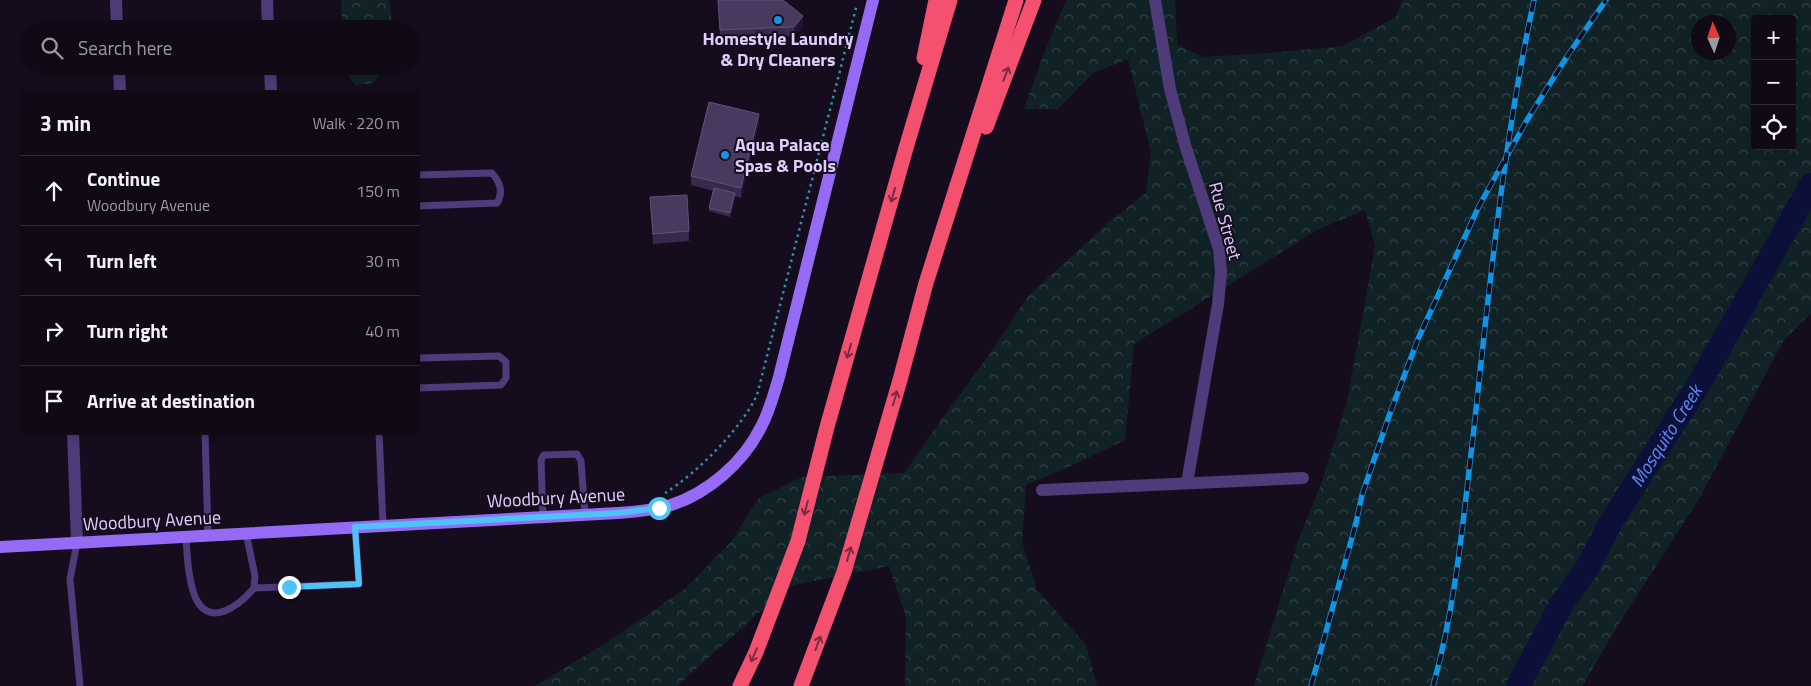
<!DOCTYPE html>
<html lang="en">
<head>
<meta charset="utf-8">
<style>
	:root { --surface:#100a16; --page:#19131f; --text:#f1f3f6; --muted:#9c9aa1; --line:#302b35 }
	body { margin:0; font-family:"Titillium Web",sans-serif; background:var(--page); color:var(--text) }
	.controls { position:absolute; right:15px; top:15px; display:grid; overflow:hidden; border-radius:5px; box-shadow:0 2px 8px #0003 }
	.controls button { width:45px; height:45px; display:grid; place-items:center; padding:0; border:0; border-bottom:1px solid var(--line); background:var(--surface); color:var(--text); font:25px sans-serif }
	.compass { position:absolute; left:1691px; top:15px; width:45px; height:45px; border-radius:50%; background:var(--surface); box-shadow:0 2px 8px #0003; rotate:357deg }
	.stop { position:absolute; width:15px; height:15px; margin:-11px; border:4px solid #4fc3f7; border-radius:50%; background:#fff }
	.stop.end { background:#4fc3f7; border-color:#fff; box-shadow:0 1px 5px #0008 }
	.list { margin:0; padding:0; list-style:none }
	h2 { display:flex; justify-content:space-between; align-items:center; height:65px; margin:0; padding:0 20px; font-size:21px }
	h2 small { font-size:16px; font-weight:400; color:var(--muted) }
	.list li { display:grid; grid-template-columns:32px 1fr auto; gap:15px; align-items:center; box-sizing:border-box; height:70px; padding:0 20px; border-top:1px solid var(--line) }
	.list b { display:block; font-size:19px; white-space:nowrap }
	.list p { margin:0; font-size:16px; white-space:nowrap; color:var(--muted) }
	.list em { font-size:16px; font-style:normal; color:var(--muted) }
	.icon { flex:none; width:28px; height:28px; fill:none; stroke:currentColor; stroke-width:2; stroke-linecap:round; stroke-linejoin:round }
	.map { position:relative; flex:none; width:1811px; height:686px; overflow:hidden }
	.search { position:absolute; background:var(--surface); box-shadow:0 2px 8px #0003; left:20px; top:20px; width:400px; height:55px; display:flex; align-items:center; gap:12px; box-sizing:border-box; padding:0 18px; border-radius:28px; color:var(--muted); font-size:19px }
	.panel { position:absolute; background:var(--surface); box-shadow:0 2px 8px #0003; left:20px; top:90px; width:400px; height:345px; border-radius:5px }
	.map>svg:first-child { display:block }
	.forest { fill:url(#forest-crowns); fill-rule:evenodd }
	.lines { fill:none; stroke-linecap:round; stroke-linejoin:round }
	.river { stroke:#0c1038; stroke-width:24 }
	.path { stroke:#358fa8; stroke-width:2.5; stroke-dasharray:2.5 4; stroke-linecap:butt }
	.service { stroke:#4f3b7a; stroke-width:7 }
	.minor { stroke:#4f3b7a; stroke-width:12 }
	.secondary { stroke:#956bf5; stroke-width:12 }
	.motorway { stroke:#f45171; stroke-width:15 }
	.rail-casing { stroke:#0f95e6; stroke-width:5.5 }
	.rail { stroke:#150d1e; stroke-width:4; stroke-dasharray:11; stroke-linecap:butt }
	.wall { fill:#38284b }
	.shaded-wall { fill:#221531 }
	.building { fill:#4a395e; stroke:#615177 }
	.oneway { stroke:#792c43 }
	.route { stroke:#4fc3f7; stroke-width:6 }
	.poi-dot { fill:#0f95e6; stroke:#150d1e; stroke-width:2 }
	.labels { text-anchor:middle; stroke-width:4; stroke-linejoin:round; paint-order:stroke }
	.poi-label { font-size:18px; font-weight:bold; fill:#e0cefc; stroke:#150d1e }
	.street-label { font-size:18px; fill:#e0cefc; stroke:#150d1e }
	.water-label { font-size:19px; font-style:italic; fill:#6288f5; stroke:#150d1e }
</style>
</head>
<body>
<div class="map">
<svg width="1811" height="686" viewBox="0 0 1811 686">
	<defs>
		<pattern id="forest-crowns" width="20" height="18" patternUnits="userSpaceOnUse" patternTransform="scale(1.25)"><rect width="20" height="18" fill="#112227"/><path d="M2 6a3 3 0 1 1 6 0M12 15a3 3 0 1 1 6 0" fill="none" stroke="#334147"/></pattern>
	</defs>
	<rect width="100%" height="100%" fill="#150d1e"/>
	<g class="forest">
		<polygon points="341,0 389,0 393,29 342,29"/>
		<path d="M1066,0h109l2,44 26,13 67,-4 73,-7 53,-29 6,-17h409v313l-27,27 -85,159 -79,123 -38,64h-328l45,-148 21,-51 27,-85 28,-156 -10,-36 -48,20 -183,114 -9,96 -54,26 -45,19 -4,57 15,48 49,55 11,41h-192l1,-69 -17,-51 -95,19 -34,27 -83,74h-142l74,-45 77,-53 44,-45 29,-45 44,-21 101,-4 37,-53 48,-65 39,-59 82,-75 36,-28 5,-41 -23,-93 -35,14 -35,36h-34l19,-53zM1755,19h37v127h-37zM1698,22h30v30h-30z"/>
		<polygon points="342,66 386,66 373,83 355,85"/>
	</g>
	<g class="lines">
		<path class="river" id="s1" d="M1518,686l43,-81 25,-35 25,-48 89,-140 111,-197"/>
		<path class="path" d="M665,493c31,-19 77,-65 92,-98l100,-391"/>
		<g class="service">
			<path d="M418,175l74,-2c7,8 12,19 5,30l-79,3"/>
			<polyline points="418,358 499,356 506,362 506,378 501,385 418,388"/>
			<polyline points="205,432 208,535"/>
			<polyline points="379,432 383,525"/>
			<polyline points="543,517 541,460 544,455 577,454 581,461 585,515"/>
			<path d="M186,536c1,19 2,40 8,58 13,36 44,13 60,-6l1,-12 -9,-43"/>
			<polyline points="77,543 70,579 80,686"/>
			<polyline points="254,588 359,584 355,527"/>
		</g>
		<g class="minor">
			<polyline points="116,0 117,29"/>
			<polyline points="267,0 268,29"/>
			<polyline points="1155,0 1170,89 1186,148 1219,249 1221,272 1218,304 1187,483"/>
			<polyline points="119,66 120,92"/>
			<polyline points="270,66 271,92"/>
			<polyline points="73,432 77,543"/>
			<polyline points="1042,490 1303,478"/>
		</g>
		<path class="secondary" d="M0,547l618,-34c17,-1 34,-3 50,-7 40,-12 76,-44 94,-81 8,-15 12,-32 17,-48l94,-377"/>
		<g class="motorway">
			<polyline points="924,58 936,0"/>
			<polyline points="986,127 1034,0"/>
			<polyline points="740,686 756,652 798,541 827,427 906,148 950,0"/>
			<polyline points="801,686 844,572 900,380 926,283 1016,0"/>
		</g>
		<g class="rail-casing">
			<g id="rail">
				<polyline points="1311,686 1356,523 1362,495 1389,416 1418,339 1479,206 1527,120 1568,55 1606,0"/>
				<path d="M1433,686c23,-81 30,-166 40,-249 16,-146 30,-293 61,-437"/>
			</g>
		</g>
		<use href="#rail" class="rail"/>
	</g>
	<g class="wall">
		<polygon points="718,0 783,0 803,26 794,36 720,40"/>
		<polygon points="759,124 741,198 735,196 730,217 709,211 709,208 713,191 691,185 691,176"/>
		<polygon points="650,197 689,231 689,241 653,244"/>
	</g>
	<g class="shaded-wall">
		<polygon points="803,16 803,26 794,36 794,27"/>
		<polygon points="759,114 759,124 741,198 741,188"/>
		<polygon points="735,193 735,196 730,217 730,213"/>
	</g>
	<g class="building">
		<polygon points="718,0 783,0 803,16 794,27 720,30"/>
		<polygon points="709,102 759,114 741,188 691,176"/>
		<polygon points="714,188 735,193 730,213 709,208"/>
		<polygon points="687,195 689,231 653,234 650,197"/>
	</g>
	<defs><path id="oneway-shaft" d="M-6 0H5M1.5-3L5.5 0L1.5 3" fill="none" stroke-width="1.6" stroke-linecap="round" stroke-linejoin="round" transform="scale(1.25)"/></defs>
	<g class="oneway">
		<use href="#oneway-shaft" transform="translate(1006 74) rotate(-69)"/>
		<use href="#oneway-shaft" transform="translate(893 195) rotate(106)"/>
		<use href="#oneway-shaft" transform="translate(849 351) rotate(106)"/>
		<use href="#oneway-shaft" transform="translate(895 398) rotate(-74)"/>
		<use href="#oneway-shaft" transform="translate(806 508) rotate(105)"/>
		<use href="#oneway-shaft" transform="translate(849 554) rotate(-74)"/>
		<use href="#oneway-shaft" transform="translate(818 643) rotate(-70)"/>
		<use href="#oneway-shaft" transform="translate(754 655) rotate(114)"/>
	</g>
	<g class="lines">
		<polyline class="route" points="289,587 359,584 355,527 618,513 659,508"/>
	</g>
	<g class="poi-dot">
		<circle cx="778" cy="20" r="5"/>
		<circle cx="725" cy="155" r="5"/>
	</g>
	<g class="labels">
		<g class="poi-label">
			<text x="778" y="45">Homestyle Laundry<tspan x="778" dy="21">&amp; Dry Cleaners</tspan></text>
			<text x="735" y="151" text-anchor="start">Aqua Palace<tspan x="735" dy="21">Spas &amp; Pools</tspan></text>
		</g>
		<g class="street-label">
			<text transform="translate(1225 221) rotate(75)" y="6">Rue Street</text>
			<text transform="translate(556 498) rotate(-3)" y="6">Woodbury Avenue</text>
			<text transform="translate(152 521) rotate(-3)" y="6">Woodbury Avenue</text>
		</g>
		<g class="water-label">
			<text dy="7" stroke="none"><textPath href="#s1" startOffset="291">Mosquito Creek</textPath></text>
		</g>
	</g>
</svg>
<div class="controls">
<button>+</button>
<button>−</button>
<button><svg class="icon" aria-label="locate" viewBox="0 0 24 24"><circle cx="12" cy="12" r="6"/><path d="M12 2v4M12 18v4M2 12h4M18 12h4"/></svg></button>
</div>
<svg class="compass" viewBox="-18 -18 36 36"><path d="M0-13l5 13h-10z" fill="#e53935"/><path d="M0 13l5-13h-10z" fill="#9c9aa1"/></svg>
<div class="stop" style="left:659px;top:508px"></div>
<div class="stop end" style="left:289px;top:587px"></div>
<div class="search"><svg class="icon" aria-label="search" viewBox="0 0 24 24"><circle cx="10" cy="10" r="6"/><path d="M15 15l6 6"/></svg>Search here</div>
<section class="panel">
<h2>3 min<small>Walk · 220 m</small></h2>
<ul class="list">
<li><svg class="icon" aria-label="ahead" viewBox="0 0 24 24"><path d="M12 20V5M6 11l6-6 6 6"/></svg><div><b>Continue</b><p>Woodbury Avenue</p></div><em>150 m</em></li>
<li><svg class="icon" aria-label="left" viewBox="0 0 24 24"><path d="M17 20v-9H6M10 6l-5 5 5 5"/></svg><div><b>Turn left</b></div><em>30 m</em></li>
<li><svg class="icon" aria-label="right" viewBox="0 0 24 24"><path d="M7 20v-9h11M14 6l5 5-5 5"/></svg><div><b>Turn right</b></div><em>40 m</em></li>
<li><svg class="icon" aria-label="arrive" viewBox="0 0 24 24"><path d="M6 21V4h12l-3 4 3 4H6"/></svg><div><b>Arrive at destination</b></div></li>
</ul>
</section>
</div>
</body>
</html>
